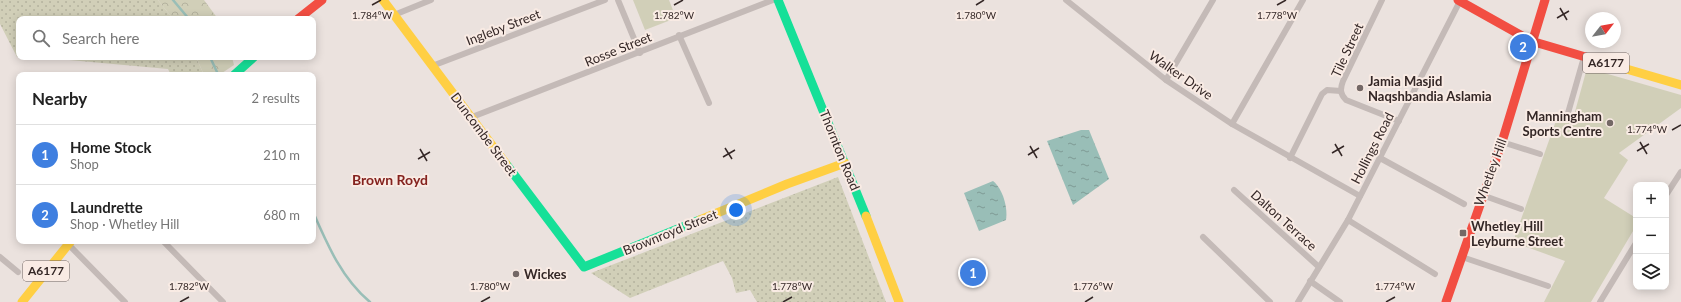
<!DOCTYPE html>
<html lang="en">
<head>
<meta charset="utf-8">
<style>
	:root { --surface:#fff; --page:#f2f2f2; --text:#222; --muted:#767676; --line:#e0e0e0; --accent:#746866 }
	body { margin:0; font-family:Lato,sans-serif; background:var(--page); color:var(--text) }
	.controls { position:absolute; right:12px; bottom:12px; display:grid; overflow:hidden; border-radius:8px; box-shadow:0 2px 10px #0003 }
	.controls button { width:36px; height:36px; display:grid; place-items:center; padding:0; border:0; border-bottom:1px solid var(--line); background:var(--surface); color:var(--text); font:20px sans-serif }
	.compass { position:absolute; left:1585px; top:12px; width:36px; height:36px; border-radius:50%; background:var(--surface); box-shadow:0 2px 10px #0003; rotate:59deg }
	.you { position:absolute; left:736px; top:210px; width:14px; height:14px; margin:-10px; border:3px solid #fff; border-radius:50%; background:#1a73e8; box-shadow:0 0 0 6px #1a73e833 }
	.badge { display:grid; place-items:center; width:26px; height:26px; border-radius:50%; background:var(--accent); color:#fff; font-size:13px; font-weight:700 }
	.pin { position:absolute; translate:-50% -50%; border:2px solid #fff; box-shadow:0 1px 4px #0006 }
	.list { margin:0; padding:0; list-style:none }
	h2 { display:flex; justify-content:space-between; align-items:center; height:52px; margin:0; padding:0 16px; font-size:17px }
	h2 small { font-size:13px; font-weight:400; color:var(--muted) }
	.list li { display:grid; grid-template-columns:26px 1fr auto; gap:12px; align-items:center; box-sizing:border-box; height:60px; padding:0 16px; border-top:1px solid var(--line) }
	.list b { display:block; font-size:15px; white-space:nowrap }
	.list p { margin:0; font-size:13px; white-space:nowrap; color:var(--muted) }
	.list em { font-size:13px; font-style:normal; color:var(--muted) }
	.icon { flex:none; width:22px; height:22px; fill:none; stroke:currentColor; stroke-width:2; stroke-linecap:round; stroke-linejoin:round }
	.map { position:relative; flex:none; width:1681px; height:302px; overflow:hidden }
	.search { position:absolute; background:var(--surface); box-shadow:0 2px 10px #0003; left:16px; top:16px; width:300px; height:44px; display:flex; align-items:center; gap:10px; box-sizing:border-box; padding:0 14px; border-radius:8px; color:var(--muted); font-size:15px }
	.panel { position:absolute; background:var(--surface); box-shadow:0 2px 10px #0003; left:16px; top:72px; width:300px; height:172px; border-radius:8px }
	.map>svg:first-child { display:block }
	.grass { fill:url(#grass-dots) }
	.forest { fill:url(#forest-crowns) }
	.park { fill:#d1cfb8 }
	.water { fill:url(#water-ripples) }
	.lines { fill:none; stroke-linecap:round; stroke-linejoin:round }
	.stream { stroke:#99beb7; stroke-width:2.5 }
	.street { stroke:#c4bab7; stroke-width:6 }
	.fast { stroke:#16e098; stroke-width:9 }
	.slow { stroke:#ffcf43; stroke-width:9 }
	.jam { stroke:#f24e42; stroke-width:9 }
	.ticks { fill:none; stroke:#342726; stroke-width:1.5 }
	.poi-dot { fill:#746866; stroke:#f9ebe4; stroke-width:1.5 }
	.labels { text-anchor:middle; stroke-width:4; stroke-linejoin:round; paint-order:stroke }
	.shield { fill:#f9ebe4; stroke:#6f625f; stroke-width:1 }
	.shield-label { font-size:12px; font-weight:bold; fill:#342726 }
	.street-label { font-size:13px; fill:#342726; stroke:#f9ebe4 }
	.poi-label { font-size:13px; font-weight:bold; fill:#342726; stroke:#f9ebe4; text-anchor:start }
	.neighbourhood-label { font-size:14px; font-weight:bold; fill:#84221e; stroke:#f9ebe4 }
	.ticks-label { font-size:10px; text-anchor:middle; fill:#342726; stroke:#f9ebe4; stroke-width:4; stroke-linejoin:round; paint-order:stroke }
</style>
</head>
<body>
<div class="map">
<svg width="1681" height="302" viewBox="0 0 1681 302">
	<defs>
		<pattern id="grass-dots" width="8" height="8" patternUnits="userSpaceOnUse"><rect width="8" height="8" fill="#d1cfb8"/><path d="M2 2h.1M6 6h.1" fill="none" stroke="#b4b29e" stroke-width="1.8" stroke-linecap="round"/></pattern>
		<pattern id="forest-crowns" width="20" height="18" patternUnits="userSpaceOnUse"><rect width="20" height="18" fill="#d1cfb8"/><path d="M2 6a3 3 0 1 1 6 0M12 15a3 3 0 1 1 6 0" fill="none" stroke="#b4b29e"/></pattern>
		<pattern id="water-ripples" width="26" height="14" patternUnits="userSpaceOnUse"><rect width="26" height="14" fill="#99beb7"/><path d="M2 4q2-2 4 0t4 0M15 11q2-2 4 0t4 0" fill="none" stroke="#7e9a95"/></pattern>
	</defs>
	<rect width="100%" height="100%" fill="#ebe2de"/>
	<g class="grass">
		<polygon points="0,0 158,0 173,19 19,19 19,57 196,57 204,75 171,75 168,69 69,60 17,57 0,24"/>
		<polygon points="838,177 886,302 757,302 750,290 736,293 732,278 723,261 630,298 591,273"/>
	</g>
	<g class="forest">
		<polygon points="158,0 204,0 218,19 173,19"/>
		<polygon points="196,57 232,57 234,65 219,75 204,75"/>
	</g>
	<g class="park">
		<polygon points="633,0 669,0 676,18 645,30"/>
		<polygon points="1587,68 1681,95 1681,108 1619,153 1628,160 1604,198 1636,218 1636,226 1591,302 1544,302 1565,261 1513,242 1558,115 1573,119"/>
	</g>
	<g class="water">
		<polygon points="1081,130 1089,130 1109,179 1073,205 1047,141"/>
		<path d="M993,181c10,8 15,27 13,39l-27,11 -15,-38z"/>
	</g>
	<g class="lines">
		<g class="stream">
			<polyline points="173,0 189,19"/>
			<polyline points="210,57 217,72"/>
			<path d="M313,212c14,32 29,67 57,90"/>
		</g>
		<g class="street">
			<polyline points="618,0 640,53"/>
			<polyline points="1066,0 1166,80 1232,124 1360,196"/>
			<path d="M1382,0l-39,81c-3,8 -3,13 3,19l53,21"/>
			<polyline points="394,15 431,0"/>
			<polyline points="679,35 709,103"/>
			<polyline points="432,66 605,0"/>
			<polyline points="1166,80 1213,0"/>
			<polyline points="1568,113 1584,57"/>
			<polyline points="472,117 773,0"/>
			<polyline points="1232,124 1303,0"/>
			<polyline points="1502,142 1540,154"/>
			<polyline points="1290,158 1322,94 1327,90 1341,91"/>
			<polyline points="1380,158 1464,204"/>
			<polyline points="1234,190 1319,267"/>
			<polyline points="1482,195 1521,209"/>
			<polyline points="1666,195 1681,172"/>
			<polyline points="1348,220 1435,274"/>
			<polyline points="1203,237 1270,302"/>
			<polyline points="163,241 223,302"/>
			<polyline points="68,244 125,302"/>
			<polyline points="0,257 18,272"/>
			<polyline points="1462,257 1548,286"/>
			<polyline points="1310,281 1340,302"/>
			<polyline points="1298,302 1348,220 1460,1"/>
			<polyline points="1600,302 1636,243"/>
		</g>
		<g class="fast">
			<polyline points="778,0 866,216"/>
			<polyline points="234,75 254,57"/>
			<polyline points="506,164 584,267 700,220"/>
		</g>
		<g class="slow">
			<polyline points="383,0 506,164"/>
			<polyline points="1623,68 1681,85"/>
			<polyline points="866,216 899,302"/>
			<polyline points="700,220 787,184 845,163"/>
			<polyline points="22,302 71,241"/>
		</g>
		<g class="jam">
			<polyline points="1458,0 1531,41 1623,68"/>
			<polyline points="298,19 322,0"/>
			<polyline points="1446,302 1502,142 1545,0"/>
		</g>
	</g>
	<path class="ticks" d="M372,5l9,-5M674,5l9,-5M976,5l8,-5M1277,5l9,-5M1560,8l7,12M1557,18l12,-7M1672,130l9,-5M1640,142l7,12M1335,144l7,12M1030,146l7,12M725,148l7,11M420,149l7,12M1637,151l12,-7M1332,153l12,-7M1028,155l11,-7M723,157l12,-7M418,159l12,-7M180,302l9,-5M481,302l9,-5M783,302l9,-5M1085,302l8,-5M1386,302l9,-5"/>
	<g class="poi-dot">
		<circle cx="1360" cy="88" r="4"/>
		<circle cx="1610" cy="123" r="4"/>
		<rect x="1459" y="229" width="8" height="8" rx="2"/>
		<circle cx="516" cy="274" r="4"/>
	</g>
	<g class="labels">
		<g class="shield">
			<rect x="1583" y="53" width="46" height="20" rx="3"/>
			<rect x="23" y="261" width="46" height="20" rx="3"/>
		</g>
		<g class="shield-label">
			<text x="1606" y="67">A6177</text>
			<text x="46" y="275">A6177</text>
		</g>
		<g class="street-label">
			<text transform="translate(503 27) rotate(-21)" y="5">Ingleby Street</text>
			<text transform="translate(618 49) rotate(-22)" y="5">Rosse Street</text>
			<text transform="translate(1347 50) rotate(-65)" y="5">Tile Street</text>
			<text transform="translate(1181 75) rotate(35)" y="5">Walker Drive</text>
			<text transform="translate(484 134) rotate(53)" y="5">Duncombe Street</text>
			<text transform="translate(1372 148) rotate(-63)" y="5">Hollings Road</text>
			<text transform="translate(840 150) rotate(68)" y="5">Thornton Road</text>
			<text transform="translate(1490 172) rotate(-70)" y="5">Whetley Hill</text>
			<text transform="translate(1284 220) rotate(42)" y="5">Dalton Terrace</text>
			<text transform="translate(670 232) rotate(-22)" y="5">Brownroyd Street</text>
		</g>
		<g class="poi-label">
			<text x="1368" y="86">Jamia Masjid<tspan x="1368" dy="15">Naqshbandia Aslamia</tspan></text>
			<text x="1602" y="121" text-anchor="end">Manningham<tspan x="1602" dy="15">Sports Centre</tspan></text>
			<text x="1471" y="231">Whetley Hill<tspan x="1471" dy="15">Leyburne Street</tspan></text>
			<text x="524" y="279">Wickes</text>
		</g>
		<g class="neighbourhood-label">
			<text x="390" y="185">Brown Royd</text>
		</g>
	</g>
	<g class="ticks-label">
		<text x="372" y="19">1.784°W</text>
		<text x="674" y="19">1.782°W</text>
		<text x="976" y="19">1.780°W</text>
		<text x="1277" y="19">1.778°W</text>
		<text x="1647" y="133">1.774°W</text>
		<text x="189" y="290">1.782°W</text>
		<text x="490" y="290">1.780°W</text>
		<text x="792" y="290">1.778°W</text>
		<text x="1093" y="290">1.776°W</text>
		<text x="1395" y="290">1.774°W</text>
	</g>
</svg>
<div class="controls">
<button>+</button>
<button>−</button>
<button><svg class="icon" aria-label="layers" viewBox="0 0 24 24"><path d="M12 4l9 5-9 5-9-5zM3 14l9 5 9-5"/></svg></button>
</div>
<svg class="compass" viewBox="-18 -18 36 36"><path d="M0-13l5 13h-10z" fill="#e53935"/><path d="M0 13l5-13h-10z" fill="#767676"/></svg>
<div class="you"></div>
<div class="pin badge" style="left:973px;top:273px;background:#3f7fe0">1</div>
<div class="pin badge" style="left:1523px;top:47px;background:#3f7fe0">2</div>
<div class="search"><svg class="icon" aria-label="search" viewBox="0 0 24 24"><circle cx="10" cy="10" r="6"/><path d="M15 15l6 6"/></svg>Search here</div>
<section class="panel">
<h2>Nearby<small>2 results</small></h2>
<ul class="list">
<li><span class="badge" style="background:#3f7fe0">1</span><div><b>Home Stock</b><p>Shop</p></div><em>210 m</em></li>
<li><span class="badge" style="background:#3f7fe0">2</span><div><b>Laundrette</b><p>Shop · Whetley Hill</p></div><em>680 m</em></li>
</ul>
</section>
</div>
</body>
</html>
